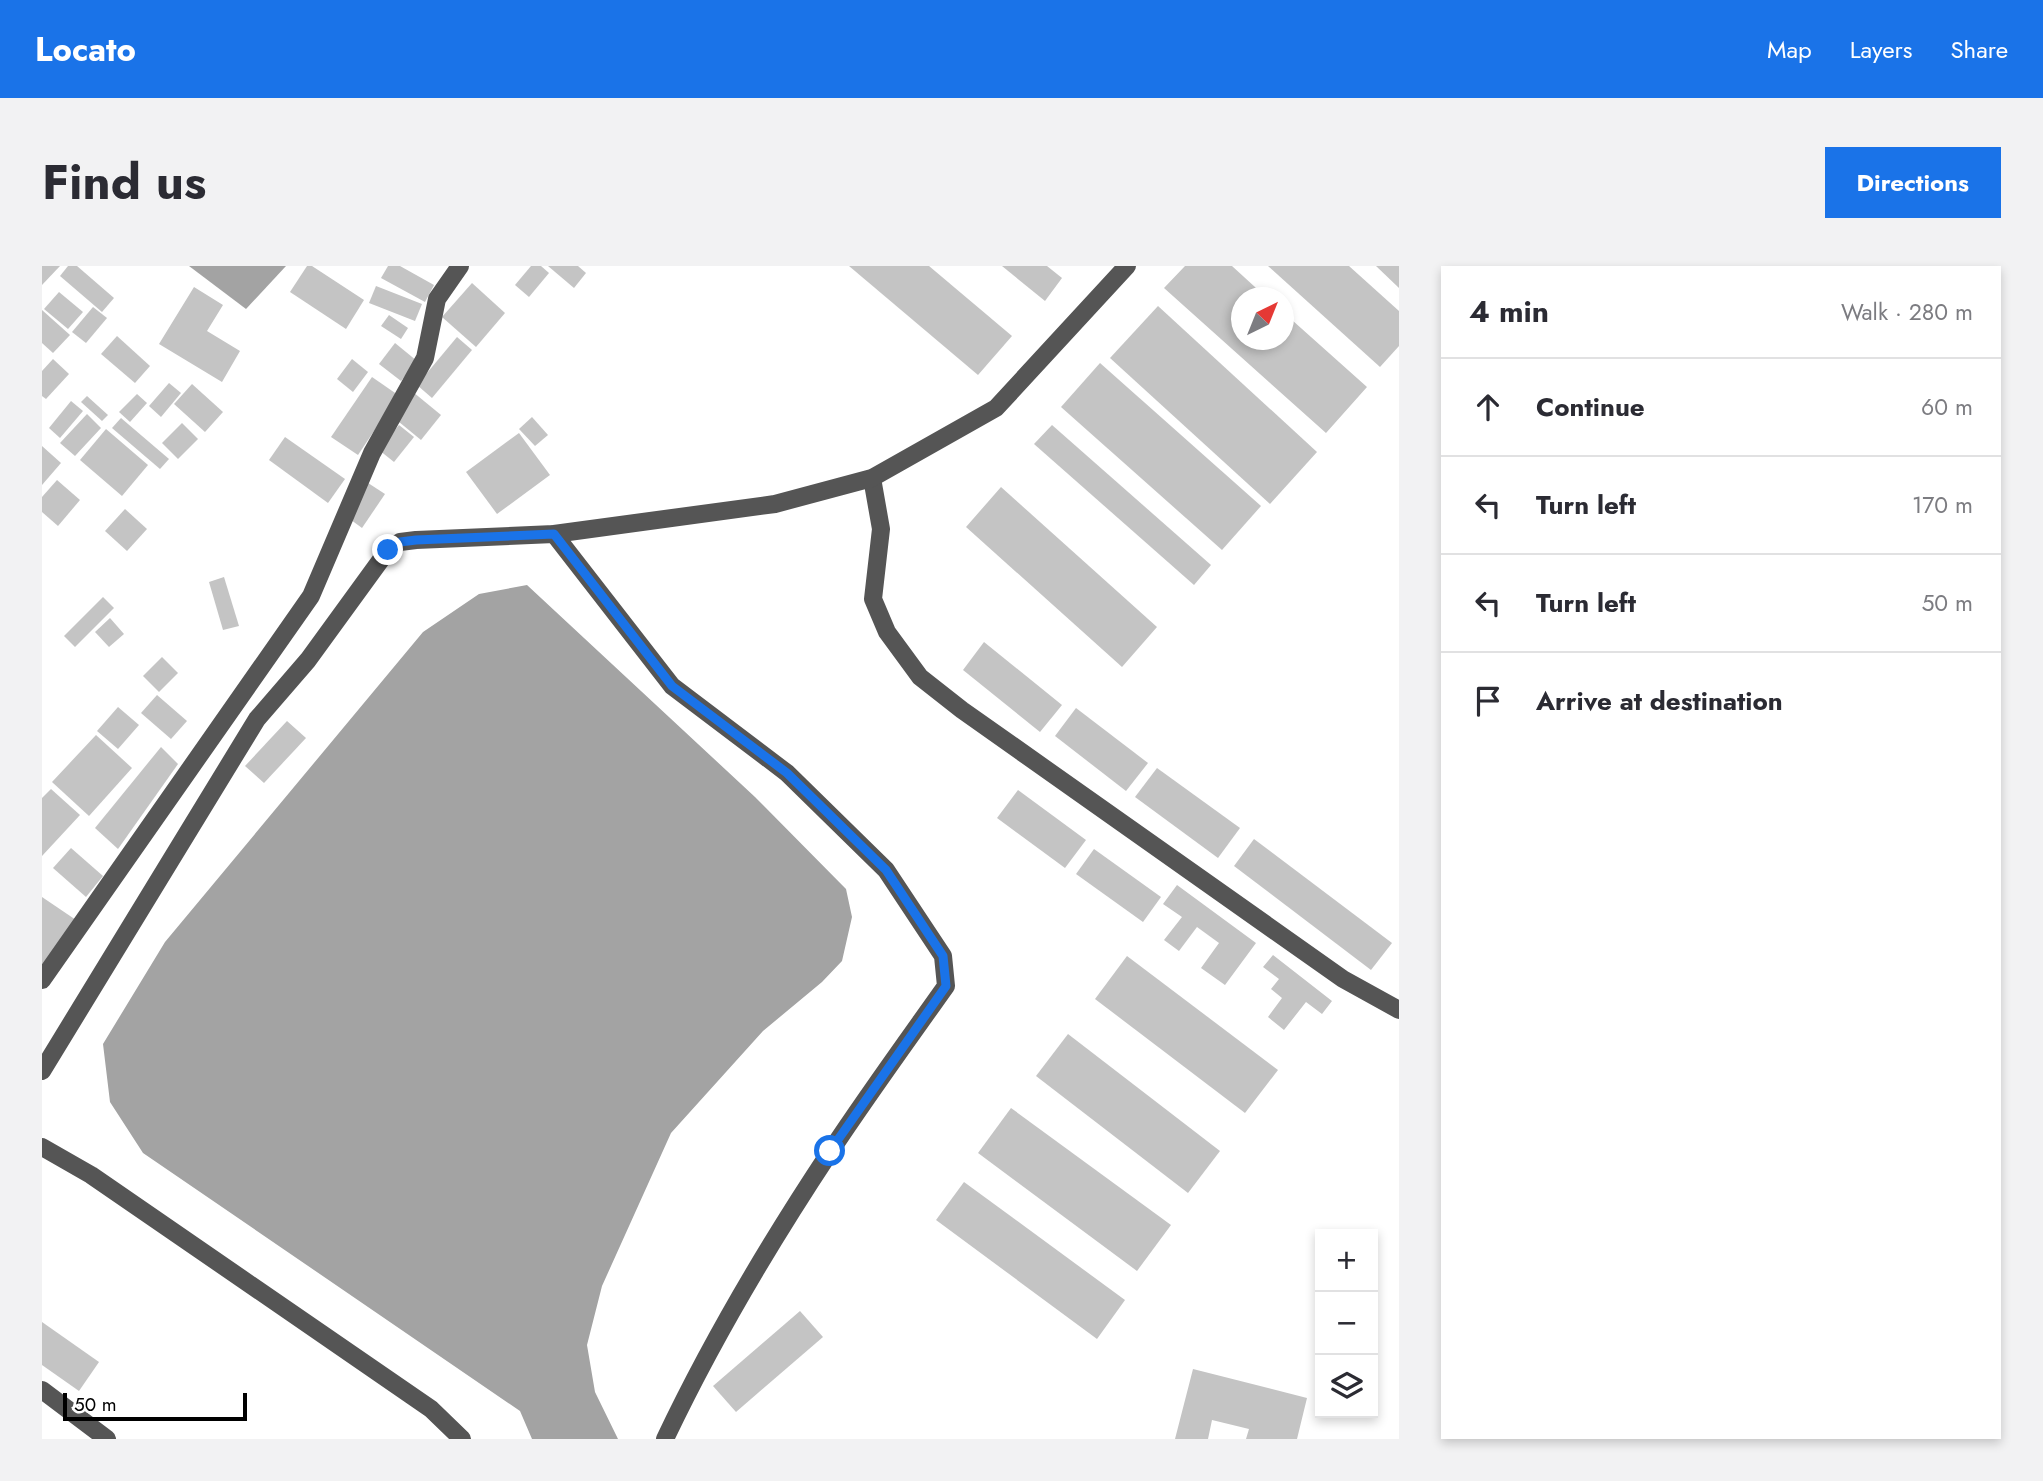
<!DOCTYPE html>
<html lang="en">
<head>
<meta charset="utf-8">
<style>
	:root { --surface:#fff; --page:#f2f2f3; --text:#2b2b33; --muted:#7c7c81; --line:#e1e1e2; --accent:#1a73e8 }
	body { margin:0; font-family:Jost,sans-serif; background:var(--page); color:var(--text) }
	.controls { position:absolute; right:21px; bottom:21px; display:grid; overflow:hidden; border-radius:0px; box-shadow:0 4px 10px #0003 }
	.controls button { width:63px; height:63px; display:grid; place-items:center; padding:0; border:0; border-bottom:2px solid var(--line); background:var(--surface); color:var(--text); font:35px sans-serif }
	.compass { position:absolute; left:1189px; top:21px; width:63px; height:63px; border-radius:50%; background:var(--surface); box-shadow:0 4px 10px #0003; rotate:43deg }
	.scale { position:absolute; left:21px; bottom:18px; width:184px; box-sizing:border-box; padding-left:7px; border:4px solid #000; border-top:0; font-size:19px; line-height:24px; white-space:nowrap; color:#000; -webkit-text-stroke:5px #fff; paint-order:stroke }
	.stop { position:absolute; width:21px; height:21px; margin:-16px; border:5px solid #1a73e8; border-radius:50%; background:#fff }
	.stop.end { background:#1a73e8; border-color:#fff; box-shadow:0 2px 7px #0008 }
	.list { margin:0; padding:0; list-style:none }
	h2 { display:flex; justify-content:space-between; align-items:center; height:91px; margin:0; padding:0 28px; font-size:30px }
	h2 small { font-size:23px; font-weight:400; color:var(--muted) }
	.list li { display:grid; grid-template-columns:46px 1fr auto; gap:21px; align-items:center; box-sizing:border-box; height:98px; padding:0 28px; border-top:2px solid var(--line) }
	.list b { display:block; font-size:26px; white-space:nowrap }
	.list em { font-size:23px; font-style:normal; color:var(--muted) }
	.icon { flex:none; width:38px; height:38px; fill:none; stroke:currentColor; stroke-width:2; stroke-linecap:round; stroke-linejoin:round }
	.map { position:relative; flex:none; width:1357px; height:1173px; overflow:hidden; border-radius:0px }
	header { display:flex; align-items:center; gap:42px; box-sizing:border-box; height:98px; padding:0 35px; background:var(--accent); color:#fff }
	header strong { font-size:33px }
	nav { display:flex; gap:38px; margin-inline-start:auto; font-size:24px }
	.intro { display:flex; align-items:center; justify-content:space-between; box-sizing:border-box; height:168px; padding:0 42px }
	h1 { margin:0; font-size:49px }
	.button { padding:18px 32px; border-radius:0px; background:var(--accent); color:#fff; font-size:24px; font-weight:700 }
	main { display:flex; gap:42px; padding:0 42px }
	aside { flex:1; background:var(--surface); border-radius:0px; box-shadow:0 4px 10px #0003 }
	.map>svg:first-child { display:block }
	.water { fill:#a3a3a3 }
	.building { fill:#c4c4c4 }
	.lines { fill:none; stroke-linecap:round; stroke-linejoin:round }
	.minor { stroke:#555; stroke-width:18 }
	.route { stroke:#1a73e8; stroke-width:9 }
</style>
</head>
<body>
<header>
<strong>Locato</strong>
<nav><a>Map</a><a>Layers</a><a>Share</a></nav>
</header>
<div class="intro"><h1>Find us</h1><a class="button">Directions</a></div>
<main>
<div class="map">
<svg width="1357" height="1173" viewBox="0 0 1357 1173">
	<rect width="100%" height="100%" fill="#fff"/>
	<g class="water">
		<polygon points="147,0 244,0 204,43"/>
		<polygon points="485,319 713,531 804,623 810,651 800,695 780,716 721,765 629,867 560,1020 545,1079 553,1126 576,1173 490,1173 478,1145 101,887 68,836 61,778 123,676 381,366 437,328"/>
	</g>
	<g class="building">
		<polygon points="0,0 18,0 0,19"/>
		<polygon points="26,0 35,0 72,32 60,46 18,10"/>
		<polygon points="265,0 270,0 322,34 304,63 248,26"/>
		<polygon points="346,0 358,0 392,19 383,36 339,12"/>
		<polygon points="489,0 499,0 507,7 487,31 473,19"/>
		<polygon points="506,0 536,0 544,7 532,22"/>
		<polygon points="807,0 887,0 970,70 936,109"/>
		<polygon points="960,0 1005,0 1020,12 1003,35"/>
		<polygon points="1143,0 1190,0 1225,32 1199,32 1199,74 1241,74 1241,46 1325,121 1284,167 1122,22"/>
		<polygon points="1226,0 1307,0 1357,45 1357,80 1338,101"/>
		<polygon points="1334,0 1357,0 1357,22"/>
		<polygon points="430,17 463,47 434,81 400,51"/>
		<polygon points="334,20 380,38 373,55 327,37"/>
		<polygon points="152,21 181,39 165,65 198,85 180,116 117,78"/>
		<polygon points="17,26 41,46 26,63 2,43"/>
		<polygon points="1116,40 1275,186 1228,238 1068,92"/>
		<polygon points="51,41 65,52 44,77 30,66"/>
		<polygon points="0,44 28,69 11,87 0,77"/>
		<polygon points="347,49 366,62 359,73 339,60"/>
		<polygon points="75,70 108,100 93,117 59,88"/>
		<polygon points="415,71 430,84 390,132 375,119"/>
		<polygon points="353,77 375,95 359,115 337,98"/>
		<polygon points="11,93 27,108 4,133 0,130 0,105"/>
		<polygon points="310,93 326,106 311,126 295,113"/>
		<polygon points="1058,97 1219,240 1180,284 1019,141"/>
		<polygon points="330,111 356,129 316,189 289,171"/>
		<polygon points="127,117 139,127 119,151 107,140"/>
		<polygon points="150,118 181,146 163,166 132,138"/>
		<polygon points="371,126 399,149 379,174 351,151"/>
		<polygon points="95,128 105,137 88,156 77,146"/>
		<polygon points="45,130 66,149 60,155 39,136"/>
		<polygon points="29,135 41,145 18,172 7,162"/>
		<polygon points="45,148 59,162 33,190 18,177"/>
		<polygon points="490,151 506,169 493,180 477,163"/>
		<polygon points="79,152 127,193 118,203 70,162"/>
		<polygon points="140,157 156,173 136,193 120,177"/>
		<polygon points="357,159 372,171 352,196 337,184"/>
		<polygon points="1010,159 1169,299 1152,319 992,178"/>
		<polygon points="64,163 106,199 80,230 38,194"/>
		<polygon points="477,167 508,209 455,248 424,206"/>
		<polygon points="243,171 303,213 286,237 227,194"/>
		<polygon points="0,180 19,197 0,219"/>
		<polygon points="15,214 38,234 16,260 0,246 0,231"/>
		<polygon points="323,215 343,228 320,262 301,248"/>
		<polygon points="959,221 1115,361 1080,401 924,261"/>
		<polygon points="83,243 105,263 85,285 63,265"/>
		<polygon points="182,311 197,360 181,364 167,316"/>
		<polygon points="61,331 72,342 33,381 22,370"/>
		<polygon points="68,352 82,368 67,381 53,366"/>
		<polygon points="942,376 1020,439 998,466 921,404"/>
		<polygon points="120,391 136,407 117,426 101,410"/>
		<polygon points="115,429 145,455 129,473 99,447"/>
		<polygon points="76,441 97,459 76,483 55,465"/>
		<polygon points="1034,442 1106,497 1084,525 1013,470"/>
		<polygon points="245,455 264,472 222,517 203,500"/>
		<polygon points="54,469 90,502 47,550 10,516"/>
		<polygon points="119,481 136,498 76,583 53,562"/>
		<polygon points="1115,502 1198,562 1176,592 1093,531"/>
		<polygon points="9,523 38,549 0,590 0,532"/>
		<polygon points="976,524 1044,574 1023,602 955,552"/>
		<polygon points="1212,573 1350,677 1329,704 1192,600"/>
		<polygon points="29,582 61,610 44,631 11,602"/>
		<polygon points="1052,583 1119,631 1101,656 1034,608"/>
		<polygon points="1135,619 1214,677 1183,719 1159,702 1177,677 1155,661 1137,685 1122,674 1140,651 1121,638"/>
		<polygon points="0,631 34,654 0,703"/>
		<polygon points="1231,689 1290,735 1280,748 1264,736 1242,764 1226,751 1240,732 1229,723 1237,713 1221,701"/>
		<polygon points="1085,690 1236,804 1203,847 1053,733"/>
		<polygon points="1026,768 1178,885 1146,927 994,810"/>
		<polygon points="969,842 1129,959 1095,1005 936,887"/>
		<polygon points="922,916 1083,1034 1055,1073 894,954"/>
		<polygon points="758,1045 781,1071 694,1146 671,1120"/>
		<polygon points="0,1056 57,1096 37,1125 0,1099"/>
		<polygon points="1151,1103 1265,1132 1255,1173 1204,1173 1207,1163 1170,1154 1166,1173 1133,1173"/>
	</g>
	<g class="lines">
		<g class="minor">
			<polyline points="830,212 839,263 831,333 845,366 878,411 920,444 1301,713 1357,744"/>
			<path d="M512,268l118,152 115,87 99,97 57,86 3,30c-39,55 -79,110 -116,166 -61,92 -118,188 -165,287"/>
			<polyline points="0,714 269,330 330,187 383,92 395,33 418,0"/>
			<polyline points="0,805 215,453 266,394 346,284 358,276 374,274 512,268 733,238 830,212 954,142 1085,0"/>
			<polyline points="0,881 49,909 389,1143 420,1173"/>
			<polyline points="0,1124 65,1173"/>
		</g>
	</g>
	<g class="lines">
		<polyline class="route" points="346,284 358,276 374,274 512,268 630,420 745,507 844,604 901,690 904,720 788,885"/>
	</g>
</svg>
<div class="controls">
<button>+</button>
<button>−</button>
<button><svg class="icon" aria-label="layers" viewBox="0 0 24 24"><path d="M12 4l9 5-9 5-9-5zM3 14l9 5 9-5"/></svg></button>
</div>
<svg class="compass" viewBox="-18 -18 36 36"><path d="M0-13l5 13h-10z" fill="#e53935"/><path d="M0 13l5-13h-10z" fill="#7c7c81"/></svg>
<div class="scale">50 m</div>
<div class="stop" style="left:788px;top:885px"></div>
<div class="stop end" style="left:346px;top:284px"></div>
</div>
<aside>
<h2>4 min<small>Walk · 280 m</small></h2>
<ul class="list">
<li><svg class="icon" aria-label="ahead" viewBox="0 0 24 24"><path d="M12 20V5M6 11l6-6 6 6"/></svg><div><b>Continue</b></div><em>60 m</em></li>
<li><svg class="icon" aria-label="left" viewBox="0 0 24 24"><path d="M17 20v-9H6M10 6l-5 5 5 5"/></svg><div><b>Turn left</b></div><em>170 m</em></li>
<li><svg class="icon" aria-label="left" viewBox="0 0 24 24"><path d="M17 20v-9H6M10 6l-5 5 5 5"/></svg><div><b>Turn left</b></div><em>50 m</em></li>
<li><svg class="icon" aria-label="arrive" viewBox="0 0 24 24"><path d="M6 21V4h12l-3 4 3 4H6"/></svg><div><b>Arrive at destination</b></div></li>
</ul>
</aside>
</main>
</body>
</html>
